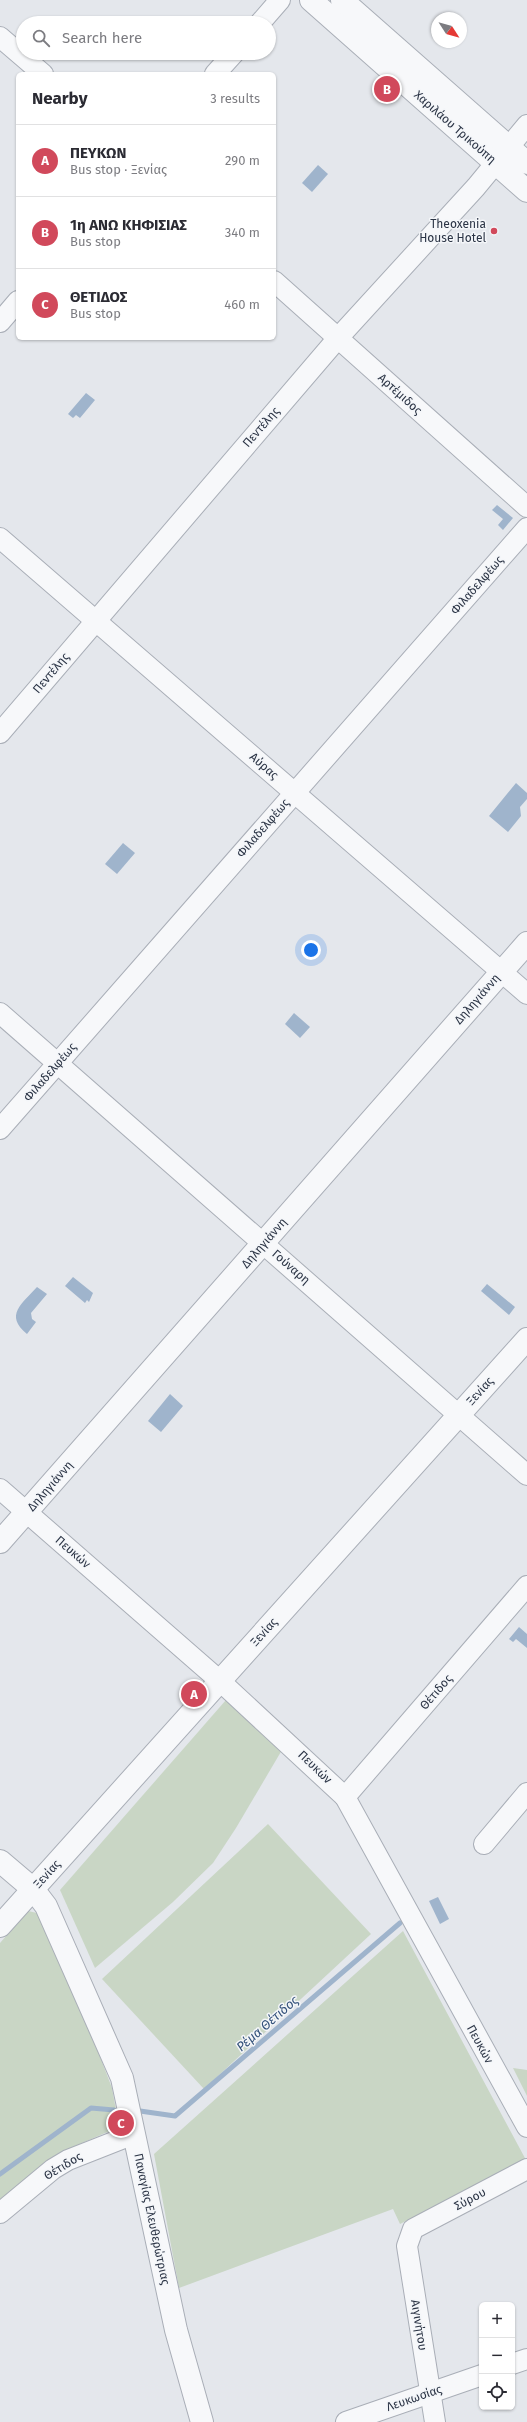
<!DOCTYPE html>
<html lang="en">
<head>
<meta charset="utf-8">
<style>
	:root { --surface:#fff; --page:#f2f2f3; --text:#2b2b33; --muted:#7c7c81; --line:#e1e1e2; --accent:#d1495b }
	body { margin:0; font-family:"Fira Sans",sans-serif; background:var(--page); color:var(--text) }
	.controls { position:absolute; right:12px; bottom:12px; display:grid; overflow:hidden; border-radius:6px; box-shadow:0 1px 3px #0004 }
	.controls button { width:36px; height:36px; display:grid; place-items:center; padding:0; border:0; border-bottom:1px solid var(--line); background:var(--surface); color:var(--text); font:20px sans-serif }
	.compass { position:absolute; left:431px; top:12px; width:36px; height:36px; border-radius:50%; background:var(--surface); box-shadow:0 1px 3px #0004; rotate:126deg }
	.you { position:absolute; left:311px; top:950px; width:14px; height:14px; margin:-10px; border:3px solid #fff; border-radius:50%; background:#1a73e8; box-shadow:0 0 0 6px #1a73e833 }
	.badge { display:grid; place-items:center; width:26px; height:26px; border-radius:50%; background:var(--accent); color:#fff; font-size:13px; font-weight:700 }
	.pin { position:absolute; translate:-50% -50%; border:2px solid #fff; box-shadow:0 1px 4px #0006 }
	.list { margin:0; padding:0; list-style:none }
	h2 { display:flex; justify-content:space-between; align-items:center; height:52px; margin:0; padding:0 16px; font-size:17px }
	h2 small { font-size:13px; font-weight:400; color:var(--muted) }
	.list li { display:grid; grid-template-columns:26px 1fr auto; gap:12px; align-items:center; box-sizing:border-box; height:72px; padding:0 16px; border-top:1px solid var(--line) }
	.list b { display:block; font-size:15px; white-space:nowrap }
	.list p { margin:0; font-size:13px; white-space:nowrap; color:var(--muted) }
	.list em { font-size:13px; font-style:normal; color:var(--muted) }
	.icon { flex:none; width:22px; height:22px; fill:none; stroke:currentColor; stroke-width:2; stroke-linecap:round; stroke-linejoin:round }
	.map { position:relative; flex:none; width:527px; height:2422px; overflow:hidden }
	.search { position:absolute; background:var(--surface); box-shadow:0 1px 3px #0004; left:16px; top:16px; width:260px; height:44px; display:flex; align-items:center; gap:10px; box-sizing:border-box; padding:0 14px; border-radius:22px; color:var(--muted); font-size:15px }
	.panel { position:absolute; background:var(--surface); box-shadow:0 1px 3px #0004; left:16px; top:72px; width:260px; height:268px; border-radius:6px }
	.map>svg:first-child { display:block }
	.green { fill:#c9d6c5 }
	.water { fill:#9fb4cc }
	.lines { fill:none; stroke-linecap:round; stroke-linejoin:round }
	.stream { stroke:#9fb4cc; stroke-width:5 }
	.minor-casing { stroke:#a9aeb7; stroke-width:22 }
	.tertiary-casing { stroke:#a9aeb7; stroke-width:24 }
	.minor { stroke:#f7f8fa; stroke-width:20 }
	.tertiary { stroke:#f7f8fa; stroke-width:22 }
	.poi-dot { fill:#d1495b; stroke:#f4f6f9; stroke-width:1.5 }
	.labels { text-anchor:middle; stroke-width:3; stroke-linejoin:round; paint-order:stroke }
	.street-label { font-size:12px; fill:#2b3445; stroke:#f4f6f9 }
	.poi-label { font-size:12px; fill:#2b3445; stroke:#f4f6f9; text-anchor:end }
	.water-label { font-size:13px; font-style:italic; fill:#34527a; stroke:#f4f6f9 }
</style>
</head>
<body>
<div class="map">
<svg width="527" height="2422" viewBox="0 0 527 2422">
	<rect width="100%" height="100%" fill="#e4e7ec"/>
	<g class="green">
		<polygon points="226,1700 282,1750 236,1828 213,1863 173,1902 95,1968 60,1890"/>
		<polygon points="268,1824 371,1934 204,2089 102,1979"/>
		<polygon points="28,1911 37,1913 91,2033 112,2088 119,2127 68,2149 0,2206 0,1943"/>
		<polygon points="403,1931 526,2160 400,2224 393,2209 179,2288 154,2154"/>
		<polygon points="513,2068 527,2070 527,2096"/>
	</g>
	<g class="water">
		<polygon points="318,165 328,174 312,192 302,183"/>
		<polygon points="86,393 95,400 80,418 76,415 73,418 68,414"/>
		<polygon points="497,505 513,518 503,530 498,525 503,519 492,510"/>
		<polygon points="516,783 527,793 527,799 520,807 521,816 508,832 489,816"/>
		<polygon points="123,843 135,853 117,874 105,864"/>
		<polygon points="294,1013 310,1027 300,1038 285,1024"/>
		<polygon points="73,1277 93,1293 89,1302 87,1300 85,1303 65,1286"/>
		<polygon points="487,1284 515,1307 509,1315 481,1291"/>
		<path d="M37,1287l10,7 -16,19 1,6 4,3 -9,12c-23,-19 -5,-30 10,-47z"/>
		<polygon points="170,1394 183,1406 161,1432 148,1421"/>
		<polygon points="519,1627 527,1634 527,1648 516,1639 513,1642 509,1639"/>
		<polygon points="438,1897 449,1919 440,1924 429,1901"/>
	</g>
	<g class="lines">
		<g class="stream">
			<polyline points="140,2111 175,2116 400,1923"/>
			<polyline points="0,2174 91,2108 114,2110"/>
		</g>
		<g class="minor-casing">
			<g id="minor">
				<polyline points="260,23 280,0"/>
				<polyline points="0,37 43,74"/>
				<polyline points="215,74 234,53"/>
				<polyline points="274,281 527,507"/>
				<polyline points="0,322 18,301"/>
				<polyline points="0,538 527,994"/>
				<polyline points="0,733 338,338 476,187 527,125"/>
				<polyline points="0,1013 527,1475"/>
				<polyline points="0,1129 527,528"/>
				<polyline points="0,1489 220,1681 345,1797 527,2127"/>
				<polyline points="345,1797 527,1586"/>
				<polyline points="484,1844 527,1793"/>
				<polyline points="0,2213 53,2169 68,2160 134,2134"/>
				<polyline points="512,2364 527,2359"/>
				<polyline points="346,2422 482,2375"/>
				<polyline points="435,2422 407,2246 413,2229 527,2169"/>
			</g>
		</g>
		<g class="tertiary-casing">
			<g id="tertiary">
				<polyline points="311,0 527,191"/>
				<polyline points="342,0 527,163"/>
				<polyline points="0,1542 527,943"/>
				<polyline points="0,1861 33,1889 46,1906 122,2078 176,2330 202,2422"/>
				<polyline points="0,1926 527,1339"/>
			</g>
		</g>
		<use href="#minor" class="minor"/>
		<use href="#tertiary" class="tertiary"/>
	</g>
	<circle class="poi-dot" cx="494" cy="231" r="4"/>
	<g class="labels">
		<g class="street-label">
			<text transform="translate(455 127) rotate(41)" y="4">Χαριλάου Τρικούπη</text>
			<text transform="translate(400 394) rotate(42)" y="4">Αρτέμιδος</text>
			<text transform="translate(261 427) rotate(-49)" y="4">Πεντέλης</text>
			<text transform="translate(477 585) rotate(-49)" y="4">Φιλαδελφέως</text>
			<text transform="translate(51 673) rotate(-50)" y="4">Πεντέλης</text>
			<text transform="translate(264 766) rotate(41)" y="4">Αύρας</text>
			<text transform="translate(263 828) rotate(-49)" y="4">Φιλαδελφέως</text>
			<text transform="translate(477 999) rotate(-49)" y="4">Δηληγιάννη</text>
			<text transform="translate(50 1072) rotate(-49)" y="4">Φιλαδελφέως</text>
			<text transform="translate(264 1243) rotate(-49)" y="4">Δηληγιάννη</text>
			<text transform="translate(291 1267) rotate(41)" y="4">Γούναρη</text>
			<text transform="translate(480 1391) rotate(-48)" y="4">Ξενίας</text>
			<text transform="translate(50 1486) rotate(-49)" y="4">Δηληγιάννη</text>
			<text transform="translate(73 1552) rotate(41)" y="4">Πευκών</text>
			<text transform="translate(264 1632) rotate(-48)" y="4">Ξενίας</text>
			<text transform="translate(436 1692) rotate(-49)" y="4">Θέτιδος</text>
			<text transform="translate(315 1767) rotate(44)" y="4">Πευκών</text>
			<text transform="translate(47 1874) rotate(-48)" y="4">Ξενίας</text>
			<text transform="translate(480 2044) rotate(61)" y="4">Πευκών</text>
			<text transform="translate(63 2166) rotate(-31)" y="4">Θέτιδος</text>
			<text transform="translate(470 2199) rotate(-28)" y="4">Σύρου</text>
			<text transform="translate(152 2219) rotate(78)" y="4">Παναγίας Ελευθερώτριας</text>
			<text transform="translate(419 2325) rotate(81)" y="4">Αιγινήτου</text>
			<text transform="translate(414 2398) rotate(-19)" y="4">Λευκωσίας</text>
		</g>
		<g class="poi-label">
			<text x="486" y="228">Theoxenia<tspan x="486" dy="14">House Hotel</tspan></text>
		</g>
		<g class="water-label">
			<text transform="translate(267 2023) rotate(-41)" y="5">Ρέμα Θέτιδος</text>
		</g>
	</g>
</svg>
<div class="controls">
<button>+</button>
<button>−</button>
<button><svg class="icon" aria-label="locate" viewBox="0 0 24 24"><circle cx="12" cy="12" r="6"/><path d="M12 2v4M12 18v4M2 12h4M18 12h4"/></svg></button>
</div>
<svg class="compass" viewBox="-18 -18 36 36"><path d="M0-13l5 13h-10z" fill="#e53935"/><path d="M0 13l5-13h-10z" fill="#7c7c81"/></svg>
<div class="you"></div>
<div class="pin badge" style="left:194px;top:1694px">A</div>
<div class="pin badge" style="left:387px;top:89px">B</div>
<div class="pin badge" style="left:121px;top:2123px">C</div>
<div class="search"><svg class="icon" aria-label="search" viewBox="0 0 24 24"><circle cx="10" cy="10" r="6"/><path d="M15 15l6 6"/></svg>Search here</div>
<section class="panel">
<h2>Nearby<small>3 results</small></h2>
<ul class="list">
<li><span class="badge">A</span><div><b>ΠΕΥΚΩΝ</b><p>Bus stop · Ξενίας</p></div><em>290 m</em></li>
<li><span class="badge">B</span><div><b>1η ΑΝΩ ΚΗΦΙΣΙΑΣ</b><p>Bus stop</p></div><em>340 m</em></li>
<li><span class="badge">C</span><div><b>ΘΕΤΙΔΟΣ</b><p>Bus stop</p></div><em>460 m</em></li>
</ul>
</section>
</div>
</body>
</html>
